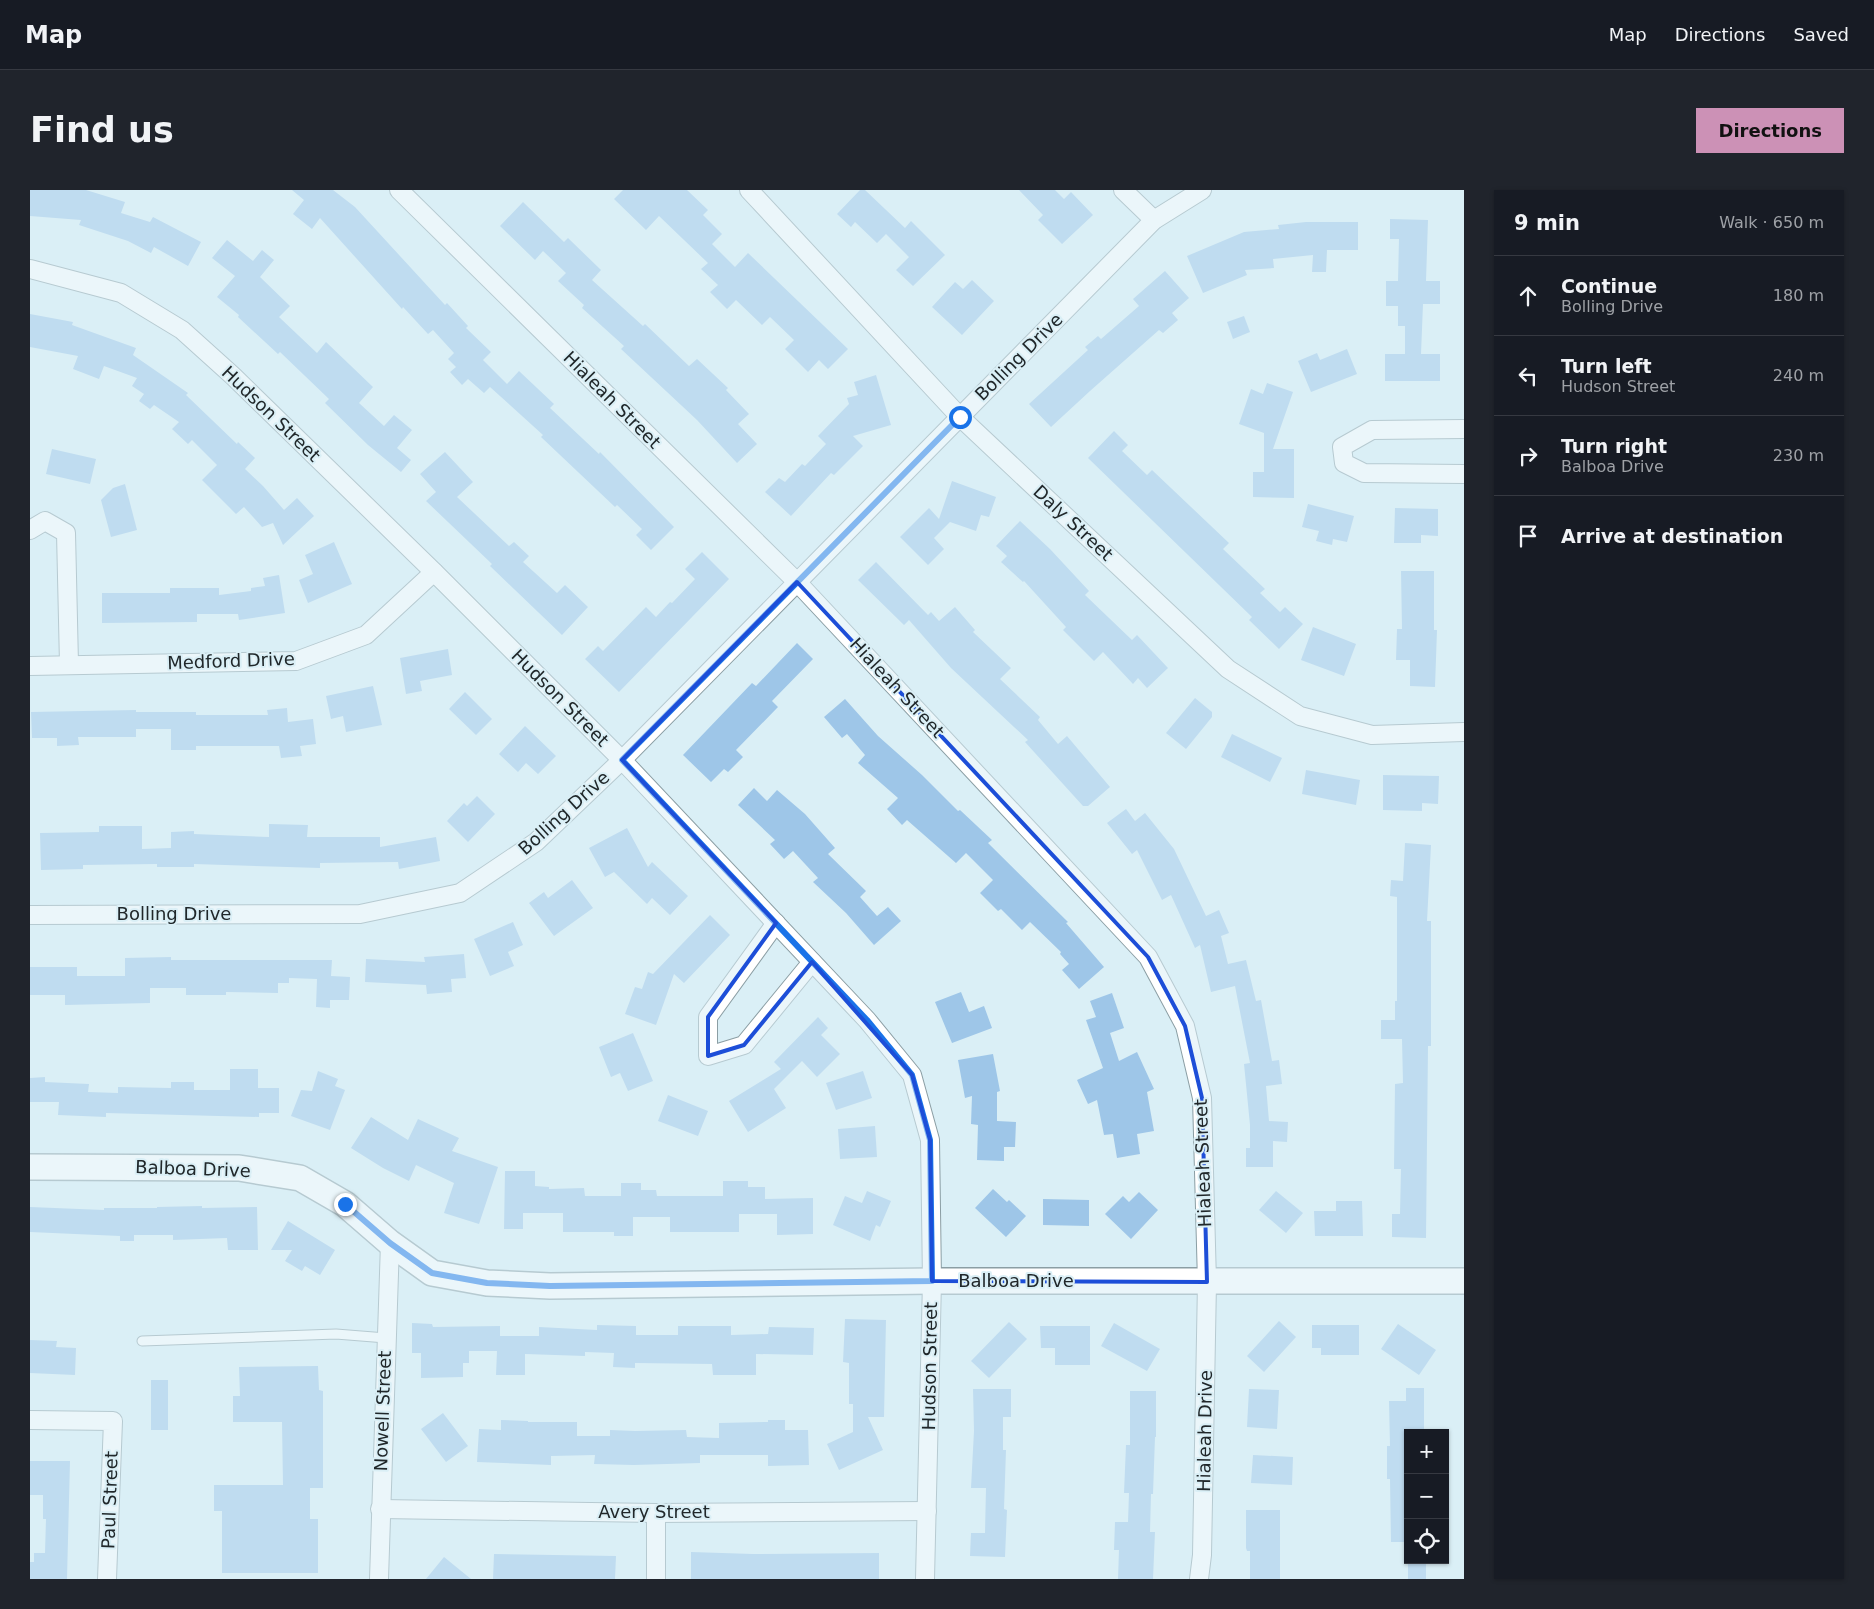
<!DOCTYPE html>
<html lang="en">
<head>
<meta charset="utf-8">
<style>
	:root { --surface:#171b24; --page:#20242c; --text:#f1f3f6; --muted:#9ea1a6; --line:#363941; --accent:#cc91b6 }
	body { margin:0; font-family:"DejaVu Sans",sans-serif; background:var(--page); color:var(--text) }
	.controls { position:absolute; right:15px; bottom:15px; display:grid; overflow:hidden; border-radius:0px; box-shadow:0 1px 4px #0004 }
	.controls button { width:45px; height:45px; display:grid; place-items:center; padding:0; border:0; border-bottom:1px solid var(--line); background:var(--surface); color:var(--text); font:25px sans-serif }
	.stop { position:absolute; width:15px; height:15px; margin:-11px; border:4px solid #1a73e8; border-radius:50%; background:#fff }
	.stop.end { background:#1a73e8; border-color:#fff; box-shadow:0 1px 5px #0008 }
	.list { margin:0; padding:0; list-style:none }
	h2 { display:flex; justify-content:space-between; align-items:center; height:65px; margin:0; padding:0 20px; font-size:21px }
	h2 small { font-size:16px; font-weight:400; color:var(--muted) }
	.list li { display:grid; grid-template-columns:32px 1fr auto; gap:15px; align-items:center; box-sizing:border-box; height:80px; padding:0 20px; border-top:1px solid var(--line) }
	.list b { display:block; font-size:19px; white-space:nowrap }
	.list p { margin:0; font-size:16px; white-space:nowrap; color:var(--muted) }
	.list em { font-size:16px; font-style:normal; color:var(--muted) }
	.icon { flex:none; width:28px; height:28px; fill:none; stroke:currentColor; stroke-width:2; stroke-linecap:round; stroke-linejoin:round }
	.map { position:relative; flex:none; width:1434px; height:1389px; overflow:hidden; border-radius:0px }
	header { display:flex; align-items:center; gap:30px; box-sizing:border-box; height:70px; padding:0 25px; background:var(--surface); border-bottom:1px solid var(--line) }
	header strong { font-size:24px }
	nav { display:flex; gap:28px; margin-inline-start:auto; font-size:18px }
	.intro { display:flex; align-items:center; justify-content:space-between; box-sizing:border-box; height:120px; padding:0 30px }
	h1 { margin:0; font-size:35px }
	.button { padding:12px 22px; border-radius:0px; background:var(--accent); color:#111; font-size:18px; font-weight:700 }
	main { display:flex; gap:30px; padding:0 30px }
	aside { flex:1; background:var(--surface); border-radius:0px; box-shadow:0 1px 4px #0004 }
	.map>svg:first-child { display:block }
	.building { fill:#9ec6e8 }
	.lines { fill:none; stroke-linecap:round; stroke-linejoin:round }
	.lane-casing { stroke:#8b9ea4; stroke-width:11 }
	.street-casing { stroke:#8b9ea4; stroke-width:20 }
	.secondary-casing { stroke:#8b9ea4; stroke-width:28 }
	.lane { stroke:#fff; stroke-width:9 }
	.street { stroke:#fff; stroke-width:18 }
	.secondary { stroke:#fff; stroke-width:25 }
	.route { stroke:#1a73e8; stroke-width:6 }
	.marked { fill:none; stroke:#1d4ed8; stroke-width:4; stroke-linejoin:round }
	.labels { text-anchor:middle; stroke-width:4; stroke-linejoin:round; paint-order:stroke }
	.street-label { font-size:18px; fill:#20272a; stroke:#daeff6 }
</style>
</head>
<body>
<header>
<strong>Map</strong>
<nav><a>Map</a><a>Directions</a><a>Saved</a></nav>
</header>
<div class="intro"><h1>Find us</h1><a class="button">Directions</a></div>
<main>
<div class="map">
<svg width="1434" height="1389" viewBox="0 0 1434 1389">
	<rect width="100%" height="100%" fill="#daeff6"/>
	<g class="building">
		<polygon points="0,0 56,0 95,12 91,23 120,32 123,27 171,52 158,76 124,57 121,63 98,51 49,35 51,30 0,26"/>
		<polygon points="262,0 303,0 325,17 415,115 417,113 438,136 436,138 461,162 453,170 477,194 489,181 524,214 520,218 569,264 570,262 644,337 621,360 606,345 612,339 587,315 585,317 511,247 513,245 460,197 454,203 438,189 432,195 420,182 426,177 418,169 424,163 403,140 398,144 373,117 372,119 290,28 282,39 263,24 274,10"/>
		<polygon points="593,0 657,0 678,20 673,25 692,44 682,54 705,77 718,63 818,159 798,179 789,170 778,182 755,159 764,150 740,127 732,135 706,110 697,119 680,102 688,95 671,79 678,73 629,26 616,40 584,9"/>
		<polygon points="830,0 835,0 875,38 881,31 915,65 883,96 866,80 879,67 856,44 847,53 825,32 821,37 807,24"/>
		<polygon points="989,0 1025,0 1034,9 1041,2 1063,25 1032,54 1008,30 1013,25"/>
		<polygon points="493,12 534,52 538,48 571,80 562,90 613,136 615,134 659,176 667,169 698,198 696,200 719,224 708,234 727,254 707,273 667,230 591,159 594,156 552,118 554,115 528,91 536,83 513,61 505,70 470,36"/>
		<polygon points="1360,29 1398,30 1396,91 1410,91 1410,114 1393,114 1391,164 1410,164 1410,191 1355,191 1355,164 1375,164 1375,136 1368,136 1368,116 1356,116 1356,91 1368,91 1369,49 1360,49"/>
		<polygon points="1276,32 1328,32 1328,60 1297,60 1296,82 1282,82 1283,65 1243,69 1244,78 1215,80 1217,85 1173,103 1157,66 1214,42 1249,39 1248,35"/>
		<polygon points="197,50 223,71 232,60 244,70 230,87 260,116 249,127 287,163 296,152 343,197 329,213 354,236 364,225 382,240 367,258 381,270 371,282 338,255 295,213 299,209 250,162 248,164 208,127 209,125 187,107 205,86 182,68"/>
		<polygon points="1135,81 1159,108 1142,123 1148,130 1133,143 1129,140 1060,201 1021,237 999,214 1058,160 1055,157 1068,146 1071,149 1109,116 1103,109"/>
		<polygon points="942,90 964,111 932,145 902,117 925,92 933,99"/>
		<polygon points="0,124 43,132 42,135 106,158 103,165 158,203 156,205 207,254 208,252 225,268 215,279 233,296 254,320 267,308 284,326 253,355 243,333 232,337 214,317 206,324 172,290 187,275 162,250 158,254 142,239 149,232 124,215 120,219 109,211 114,204 102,196 107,188 74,176 69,189 43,179 48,166 0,157"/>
		<polygon points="1214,126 1220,142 1203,149 1197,132"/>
		<polygon points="1317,159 1327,184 1281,202 1268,171 1287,163 1290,170"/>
		<polygon points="846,185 861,235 823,246 833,256 804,285 801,283 761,326 735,302 749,288 755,292 772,274 775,276 796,254 788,246 819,214 817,208 828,205 824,192"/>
		<polygon points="1237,193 1263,202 1243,259 1264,259 1264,308 1223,307 1223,282 1234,282 1234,243 1209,234 1221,199 1233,204"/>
		<polygon points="1084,241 1098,255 1092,261 1117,285 1122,280 1199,353 1193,359 1235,399 1230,403 1250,422 1255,417 1273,434 1249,459 1219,430 1222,427 1058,268"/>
		<polygon points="22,259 66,269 60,294 16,284"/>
		<polygon points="415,262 443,292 427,307 479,356 484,352 499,366 493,372 527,403 535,395 558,417 532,445 460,376 462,374 396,311 406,302 390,284"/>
		<polygon points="922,291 966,307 959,327 951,325 946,341 920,332 904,348 914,359 898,375 870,347 899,318 909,329"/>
		<polygon points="95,294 107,340 81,347 71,310 83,298"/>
		<polygon points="1278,314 1324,326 1317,352 1303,349 1302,355 1286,351 1289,341 1272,337"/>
		<polygon points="1365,318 1408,319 1408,346 1391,345 1391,353 1364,353"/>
		<polygon points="990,331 1020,359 1059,401 1055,405 1102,450 1107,445 1138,478 1117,498 1108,488 1103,494 1073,462 1064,471 1033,440 1036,437 994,391 993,392 971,372 977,366 966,356"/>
		<polygon points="304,352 322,394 278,413 269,390 283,384 275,365"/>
		<polygon points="672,362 699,389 589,502 555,469 568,456 573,461 616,417 626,427 640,412 642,413 665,389 655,379"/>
		<polygon points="846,372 898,425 901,422 909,431 925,417 945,440 943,442 981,478 970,489 1010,527 1008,530 1028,554 1037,546 1080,597 1058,616 1053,616 995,552 998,550 921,478 879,430 874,435 828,390"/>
		<polygon points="1371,381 1404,381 1404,440 1407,440 1405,497 1380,496 1380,470 1366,470 1367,439 1372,439"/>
		<polygon points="249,385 255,423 209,430 208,424 167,424 167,432 72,433 72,403 140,403 140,398 189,398 189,405 221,401 221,398 235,396 233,388"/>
		<polygon points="1283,437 1326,454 1314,486 1271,470"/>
		<polygon points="767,453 783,469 742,511 748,517 706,560 713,567 698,582 694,579 681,592 653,565 722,493 726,496"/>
		<polygon points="418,459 422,485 390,491 392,501 376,504 370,468"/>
		<polygon points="343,496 352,535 316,542 313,526 301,529 296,506"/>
		<polygon points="435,502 462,529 446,545 419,519"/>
		<polygon points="1165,508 1182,522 1182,527 1156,559 1136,543"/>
		<polygon points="815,509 848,546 892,585 928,621 930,620 962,650 958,653 1038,732 1036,733 1074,777 1049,799 1032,780 1039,774 1030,764 1031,762 1000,732 992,740 971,719 968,721 950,703 963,690 936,663 926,673 877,630 872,635 857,619 868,608 828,573 835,565 817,544 812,548 794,527"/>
		<polygon points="257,518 258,532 283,529 286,554 270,556 272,566 251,568 249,556 166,556 166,560 141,560 141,539 106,539 106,547 48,547 49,555 27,556 27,548 2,548 1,522 106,520 106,522 166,522 166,525 238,525 237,520"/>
		<polygon points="495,536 526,566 508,584 496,573 488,582 469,564"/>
		<polygon points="1202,544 1252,568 1240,592 1191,567"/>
		<polygon points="1276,580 1330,590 1326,615 1272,604"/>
		<polygon points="1353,585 1409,586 1408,614 1392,613 1392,621 1353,620"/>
		<polygon points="724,598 737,611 747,600 775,624 805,658 798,664 836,701 830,707 847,726 858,717 871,731 844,755 816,723 783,692 788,688 763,661 754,669 740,654 745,650 708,615"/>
		<polygon points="447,606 465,624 438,652 417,631 434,613 437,616"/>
		<polygon points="1096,619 1105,631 1115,623 1144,659 1176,726 1189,720 1199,743 1191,746 1198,774 1216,770 1226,811 1231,810 1242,871 1249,870 1252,894 1236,896 1239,931 1258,932 1257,952 1243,951 1243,977 1216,977 1216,958 1220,958 1220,935 1214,874 1220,873 1205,796 1181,802 1170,755 1165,758 1141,705 1132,710 1107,660 1102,664 1077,633"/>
		<polygon points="239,634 278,635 277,647 350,647 350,657 406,647 410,671 369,679 368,672 290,673 290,678 164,674 164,677 127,677 127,674 53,675 53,679 11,680 10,643 69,642 69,636 112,636 112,659 141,658 141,642 164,641 164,644 239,647"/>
		<polygon points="597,638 618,677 622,672 658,706 640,725 622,708 617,714 584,682 575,687 559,658"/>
		<polygon points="1375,653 1401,655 1397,731 1401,731 1401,856 1398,856 1396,1048 1362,1047 1362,1024 1370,1024 1371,979 1364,979 1365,894 1373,893 1372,849 1351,849 1351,830 1365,830 1365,811 1367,811 1367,707 1360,706 1361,690 1373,691"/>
		<polygon points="542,690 563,718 524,746 499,713 514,702 518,708"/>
		<polygon points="680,725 700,745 654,793 644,784 626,835 595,824 605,797 612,799 618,782 623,784"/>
		<polygon points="483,732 493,755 478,762 484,776 460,786 444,749"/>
		<polygon points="434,764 436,788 421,789 422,802 397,804 396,795 335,792 336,769 395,772 394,767"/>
		<polygon points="141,767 141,770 302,770 301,786 320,787 319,810 300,810 300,818 286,817 287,789 259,788 259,793 248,793 248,803 196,802 196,805 156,805 156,798 120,798 120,813 35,815 35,805 0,805 0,777 47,777 47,786 95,786 95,768"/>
		<polygon points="931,802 939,822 954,816 962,838 922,853 905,812"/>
		<polygon points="1082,803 1094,838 1080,843 1089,871 1107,862 1124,899 1117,902 1124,941 1107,944 1110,964 1087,968 1083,944 1074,945 1067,910 1058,914 1047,890 1073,878 1056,830 1066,827 1060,811"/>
		<polygon points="788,827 798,838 791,845 810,864 787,887 772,871 744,899 756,918 718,942 699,911 751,879 744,872"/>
		<polygon points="603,843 623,891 598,901 590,883 581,887 569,857"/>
		<polygon points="963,864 970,901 967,902 967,931 986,932 985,957 974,957 974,971 947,970 948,935 941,934 942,906 935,908 928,870"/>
		<polygon points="200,879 228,879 228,898 249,898 249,923 229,923 229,927 76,923 76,927 28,925 29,912 0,912 0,888 15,887 15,892 59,894 58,902 88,903 88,897 141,898 141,892 164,892 164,900 200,900"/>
		<polygon points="288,881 308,889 305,896 315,900 300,940 261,926 271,900 282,901"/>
		<polygon points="833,881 842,908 806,920 796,893"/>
		<polygon points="638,905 678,921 668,946 628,931"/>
		<polygon points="341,927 378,950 388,929 429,948 422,961 468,977 449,1034 414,1023 424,993 386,975 379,991 353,978 321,958"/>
		<polygon points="845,936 847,967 810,969 808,939"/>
		<polygon points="475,981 505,981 505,996 519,997 519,999 554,998 555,1006 591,1006 591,993 611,993 611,1000 626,1000 627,1006 693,1006 693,991 718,991 718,997 735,997 735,1009 783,1008 783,1044 747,1045 747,1024 709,1024 709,1042 640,1042 640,1027 603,1027 603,1046 584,1046 584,1042 533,1042 533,1023 493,1023 493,1039 474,1039"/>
		<polygon points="963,999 977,1012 979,1010 996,1026 976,1047 945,1018"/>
		<polygon points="837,1001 861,1011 850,1037 846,1035 840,1051 803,1035 815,1006 832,1013"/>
		<polygon points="1246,1001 1273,1023 1256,1043 1229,1020"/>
		<polygon points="1109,1002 1128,1020 1101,1049 1075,1024 1093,1006 1099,1012"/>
		<polygon points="1013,1009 1059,1010 1059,1036 1013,1035"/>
		<polygon points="1306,1011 1332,1011 1333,1046 1285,1046 1284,1021 1306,1021"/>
		<polygon points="172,1016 172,1018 227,1017 228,1060 198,1060 197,1048 143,1050 143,1045 104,1045 104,1051 90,1051 90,1046 0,1042 0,1017 74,1020 74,1018 127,1018 127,1017"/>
		<polygon points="258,1031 305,1060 290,1085 275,1076 272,1081 255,1071 262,1060 241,1060"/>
		<polygon points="815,1129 856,1130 854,1227 838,1227 853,1260 809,1280 797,1254 823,1242 823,1214 819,1214 819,1173 813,1172"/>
		<polygon points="1249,1131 1266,1147 1234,1182 1217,1166"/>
		<polygon points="979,1132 997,1149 959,1188 941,1171"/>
		<polygon points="382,1133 402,1134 403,1137 470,1136 470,1146 509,1146 509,1137 567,1140 567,1135 606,1136 606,1145 648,1145 648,1136 701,1136 701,1145 738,1144 739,1137 784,1138 783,1165 726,1164 726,1185 683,1185 682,1174 605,1173 605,1178 583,1177 584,1163 555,1162 555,1166 495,1164 495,1185 466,1185 467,1161 439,1161 439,1173 433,1173 433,1187 391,1188 391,1163 382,1163"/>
		<polygon points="1084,1133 1130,1159 1117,1181 1071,1156"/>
		<polygon points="1368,1134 1406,1160 1389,1185 1351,1159"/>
		<polygon points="1282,1135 1329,1135 1329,1165 1291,1165 1291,1158 1282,1158"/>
		<polygon points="1010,1136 1060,1136 1060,1175 1025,1175 1025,1158 1011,1158"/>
		<polygon points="0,1150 27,1151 26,1157 46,1158 45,1185 0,1183"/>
		<polygon points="288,1176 289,1200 293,1201 293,1298 280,1298 280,1329 288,1329 288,1383 192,1383 192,1321 184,1321 184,1295 253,1295 252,1232 203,1232 203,1206 210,1206 209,1177"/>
		<rect x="121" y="1190" width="17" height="50"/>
		<polygon points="1376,1198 1394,1198 1394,1240 1378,1241 1378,1352 1361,1352 1360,1289 1357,1289 1357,1256 1360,1256 1359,1211 1376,1211"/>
		<polygon points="943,1199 981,1199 981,1227 973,1227 973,1260 976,1260 974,1319 977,1320 975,1367 940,1366 941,1343 955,1343 956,1298 941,1298 944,1241"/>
		<polygon points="1219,1199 1249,1200 1247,1239 1217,1237"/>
		<polygon points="1100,1201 1126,1201 1126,1247 1125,1247 1123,1304 1121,1304 1120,1342 1125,1342 1123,1389 1088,1389 1089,1360 1084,1360 1085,1332 1098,1332 1099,1303 1094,1303 1096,1255 1100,1255"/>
		<polygon points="413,1223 438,1256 416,1272 391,1239"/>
		<polygon points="471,1230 498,1231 498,1232 547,1232 547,1246 580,1246 580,1240 605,1241 656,1240 657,1247 689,1248 689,1233 738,1232 738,1230 755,1230 755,1240 778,1240 779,1275 738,1276 738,1265 670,1265 670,1273 604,1275 564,1274 565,1265 521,1266 521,1275 447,1272 449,1239 471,1240"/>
		<polygon points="1223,1265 1263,1267 1262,1295 1221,1293"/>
		<polygon points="0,1271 40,1271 37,1389 0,1389 0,1372 4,1372 4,1363 15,1363 16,1329 13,1329 13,1305 0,1305"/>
		<polygon points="1216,1320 1250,1320 1250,1389 1220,1389 1220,1361 1217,1361 1216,1358"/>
		<polygon points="661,1362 723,1364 849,1363 849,1389 661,1389"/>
		<polygon points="464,1364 586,1366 585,1389 463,1389"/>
		<polygon points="414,1367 441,1389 396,1389"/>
		<rect x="1378" y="1372" width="18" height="17"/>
	</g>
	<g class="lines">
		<g class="lane-casing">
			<polyline id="lane" points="112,1151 306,1144 356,1148"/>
		</g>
		<g class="street-casing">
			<g id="street">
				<polyline points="369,0 767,392 1118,767 1155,836 1172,908 1177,1092 1172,1365 1169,1389"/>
				<polyline points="719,0 930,227 1198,479 1270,526 1342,545 1434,542"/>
				<polyline points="1093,0 1124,30"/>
				<polyline points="0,79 91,103 152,140 203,186 404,382 592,570 837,830 882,885 900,950 902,1091 895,1389"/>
				<polyline points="1434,239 1342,240 1312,257 1314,273 1334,283 1434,284"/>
				<polyline points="0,340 15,331 36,343 39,474"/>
				<polyline points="0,476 266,471 336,445 404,382"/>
				<polyline points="0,725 330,724 430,703 506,652 592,570 1124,30 1172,0"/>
				<polyline points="746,733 678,827 678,866 714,855 782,772"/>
				<polyline points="0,1230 83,1231 77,1389"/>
				<polyline points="350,1319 626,1323 897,1321"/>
				<polyline points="349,1389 360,1053"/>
				<polyline points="626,1389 626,1323"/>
			</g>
		</g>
		<g class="secondary-casing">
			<polyline id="secondary" points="0,977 209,978 270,988 315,1014 360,1053 402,1083 457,1093 520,1096 902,1091 1434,1091"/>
		</g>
		<use href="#lane" class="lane"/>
		<use href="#street" class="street"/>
		<use href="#secondary" class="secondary"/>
	</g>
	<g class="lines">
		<polyline class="route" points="315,1014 360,1053 402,1083 457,1093 520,1096 902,1091 900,950 882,885 837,830 592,570 930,227"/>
	</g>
	<path d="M0 0H1434V1389H0ZM767,392l351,375 37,69 17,72 5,184 -275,-1 -2,-141 -18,-65 -100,-113 -68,83 -36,11v-39l68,-94 -154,-163z" fill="#daeff6" fill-opacity=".55" fill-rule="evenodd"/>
	<path class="marked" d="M767,392l351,375 37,69 17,72 5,184 -275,-1 -2,-141 -18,-65 -100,-113 -68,83 -36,11v-39l68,-94 -154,-163z"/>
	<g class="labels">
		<g class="street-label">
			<text transform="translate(989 167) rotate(-45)" y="6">Bolling Drive</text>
			<text transform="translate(582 210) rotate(45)" y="6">Hialeah Street</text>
			<text transform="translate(241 224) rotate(44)" y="6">Hudson Street</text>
			<text transform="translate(1043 333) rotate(43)" y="6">Daly Street</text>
			<text transform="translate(201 471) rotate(-2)" y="6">Medford Drive</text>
			<text transform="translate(867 498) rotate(47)" y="6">Hialeah Street</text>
			<text transform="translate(530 508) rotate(45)" y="6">Hudson Street</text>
			<text transform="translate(534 623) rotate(-42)" y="6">Bolling Drive</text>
			<text x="144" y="730">Bolling Drive</text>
			<text transform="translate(1173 973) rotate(-92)" y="6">Hialeah Street</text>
			<text transform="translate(163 979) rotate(2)" y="6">Balboa Drive</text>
			<text x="986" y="1097">Balboa Drive</text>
			<text transform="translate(900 1176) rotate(-89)" y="6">Hudson Street</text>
			<text transform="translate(353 1221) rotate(-88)" y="6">Nowell Street</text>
			<text transform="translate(1175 1241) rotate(-89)" y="6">Hialeah Drive</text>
			<text transform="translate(80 1310) rotate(-88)" y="6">Paul Street</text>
			<text x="624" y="1328">Avery Street</text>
		</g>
	</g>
</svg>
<div class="controls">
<button>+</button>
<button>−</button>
<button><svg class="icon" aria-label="locate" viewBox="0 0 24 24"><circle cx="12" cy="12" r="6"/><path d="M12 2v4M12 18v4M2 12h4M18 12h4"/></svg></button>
</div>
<div class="stop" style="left:930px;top:227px"></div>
<div class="stop end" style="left:315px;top:1014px"></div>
</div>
<aside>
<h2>9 min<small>Walk · 650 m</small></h2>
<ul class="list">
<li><svg class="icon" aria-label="ahead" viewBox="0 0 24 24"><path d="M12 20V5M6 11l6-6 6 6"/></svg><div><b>Continue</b><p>Bolling Drive</p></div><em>180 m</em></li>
<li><svg class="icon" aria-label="left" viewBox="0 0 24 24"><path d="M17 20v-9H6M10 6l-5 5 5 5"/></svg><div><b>Turn left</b><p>Hudson Street</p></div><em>240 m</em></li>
<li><svg class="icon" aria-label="right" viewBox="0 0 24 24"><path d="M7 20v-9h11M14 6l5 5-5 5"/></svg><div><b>Turn right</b><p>Balboa Drive</p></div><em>230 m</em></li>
<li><svg class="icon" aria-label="arrive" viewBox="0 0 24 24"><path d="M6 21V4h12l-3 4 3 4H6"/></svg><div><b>Arrive at destination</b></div></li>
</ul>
</aside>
</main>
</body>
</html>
